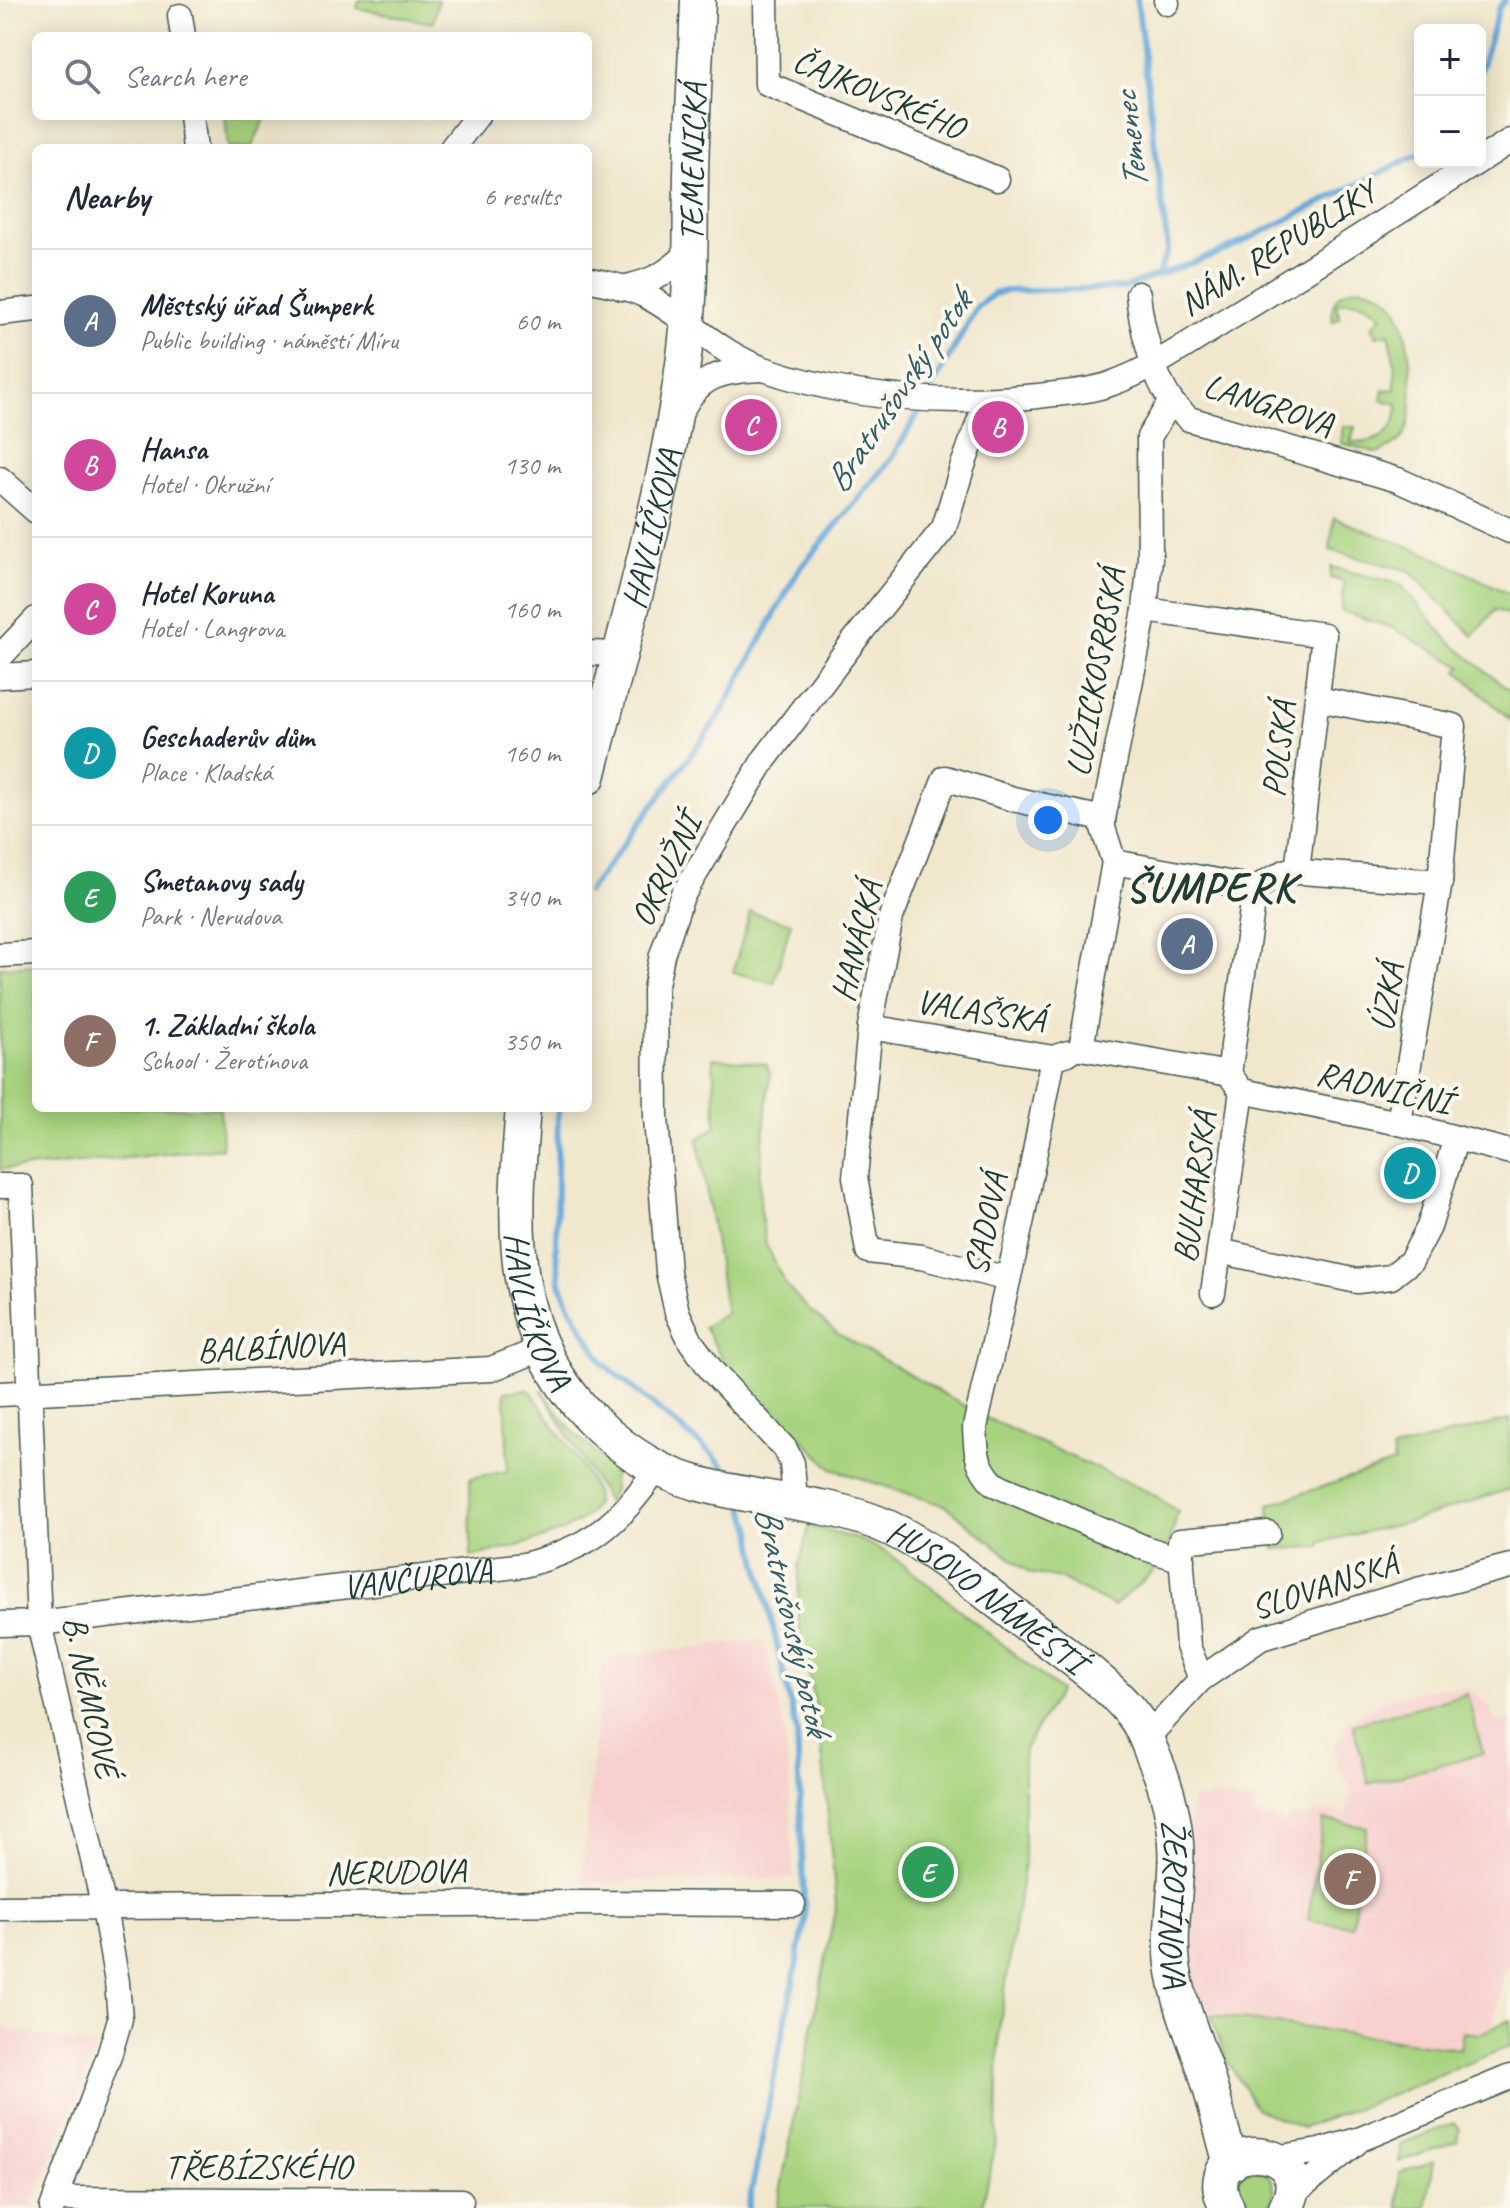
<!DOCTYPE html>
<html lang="en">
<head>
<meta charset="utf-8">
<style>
	:root { --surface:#fff; --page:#f6f6f7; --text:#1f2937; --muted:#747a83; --line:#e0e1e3; --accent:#ea580c }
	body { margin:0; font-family:Caveat,sans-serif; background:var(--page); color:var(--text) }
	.controls { position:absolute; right:24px; top:24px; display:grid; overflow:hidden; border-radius:12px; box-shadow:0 4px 20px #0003 }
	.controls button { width:72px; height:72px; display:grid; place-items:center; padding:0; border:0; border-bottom:2px solid var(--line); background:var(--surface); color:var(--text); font:40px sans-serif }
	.you { position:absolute; left:1048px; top:820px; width:28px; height:28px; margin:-20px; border:6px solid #fff; border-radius:50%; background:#1a73e8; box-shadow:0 0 0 12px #1a73e833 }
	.badge { display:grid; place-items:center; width:52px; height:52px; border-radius:50%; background:var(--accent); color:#fff; font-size:26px; font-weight:700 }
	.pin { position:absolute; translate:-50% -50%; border:4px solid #fff; box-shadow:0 2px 8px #0006 }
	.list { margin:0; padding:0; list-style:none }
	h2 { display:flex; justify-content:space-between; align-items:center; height:104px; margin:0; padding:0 32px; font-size:34px }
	h2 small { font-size:26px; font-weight:400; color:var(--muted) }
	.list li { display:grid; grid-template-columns:52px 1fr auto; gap:24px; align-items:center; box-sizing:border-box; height:144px; padding:0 32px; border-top:2px solid var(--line) }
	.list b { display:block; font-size:30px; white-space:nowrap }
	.list p { margin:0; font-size:26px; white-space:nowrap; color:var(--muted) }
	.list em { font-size:26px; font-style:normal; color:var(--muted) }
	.icon { flex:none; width:44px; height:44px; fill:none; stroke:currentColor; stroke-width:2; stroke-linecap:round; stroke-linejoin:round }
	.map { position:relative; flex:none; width:1510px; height:2208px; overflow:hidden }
	.search { position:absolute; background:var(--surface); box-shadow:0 4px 20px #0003; left:32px; top:32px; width:560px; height:88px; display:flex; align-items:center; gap:20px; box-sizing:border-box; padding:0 28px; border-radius:12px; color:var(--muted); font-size:30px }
	.panel { position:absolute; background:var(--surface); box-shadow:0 4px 20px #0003; left:32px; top:144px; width:560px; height:968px; border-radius:12px }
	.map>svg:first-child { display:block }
	.built { fill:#f7d0cd }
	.green { fill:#a7d37f; stroke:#63885a; stroke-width:2 }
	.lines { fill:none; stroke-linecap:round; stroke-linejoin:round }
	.stream { stroke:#65a8da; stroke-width:6 }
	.street-casing { stroke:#3e564b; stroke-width:27 }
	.secondary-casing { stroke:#3e564b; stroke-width:37 }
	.street { stroke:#fff; stroke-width:24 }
	.secondary { stroke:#fff; stroke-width:34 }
	.labels { text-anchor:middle; stroke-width:8; stroke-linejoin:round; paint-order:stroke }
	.street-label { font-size:34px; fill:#1f3d34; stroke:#fbf7ec }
	.water-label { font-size:36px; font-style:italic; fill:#345d66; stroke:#fbf7ec }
	.district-label { font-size:42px; font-weight:bold; letter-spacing:2px; fill:#1f3d34; stroke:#fbf7ec }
</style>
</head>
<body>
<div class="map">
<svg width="1510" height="2208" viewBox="0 0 1510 2208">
	<rect width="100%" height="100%" fill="#fbf7ec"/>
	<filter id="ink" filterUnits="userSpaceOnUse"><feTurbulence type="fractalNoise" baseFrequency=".0125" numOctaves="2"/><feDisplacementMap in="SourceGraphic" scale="16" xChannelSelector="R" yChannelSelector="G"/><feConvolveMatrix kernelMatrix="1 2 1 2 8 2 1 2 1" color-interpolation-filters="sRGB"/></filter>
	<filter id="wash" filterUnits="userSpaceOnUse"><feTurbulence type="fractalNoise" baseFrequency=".006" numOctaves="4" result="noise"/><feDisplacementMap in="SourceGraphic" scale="32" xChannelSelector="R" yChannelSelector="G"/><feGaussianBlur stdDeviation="1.8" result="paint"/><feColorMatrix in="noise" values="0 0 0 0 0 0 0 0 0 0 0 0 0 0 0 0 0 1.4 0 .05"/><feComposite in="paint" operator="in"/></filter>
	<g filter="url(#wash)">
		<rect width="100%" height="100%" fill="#f1e7cd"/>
		<g class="built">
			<polygon points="764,1640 784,1730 789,1773 794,1878 581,1882 602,1658"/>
			<polygon points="1439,1687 1470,1690 1489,1706 1495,1723 1510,1720 1510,1969 1505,1969 1488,2042 1442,2053 1198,2011 1188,1956 1190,1816 1193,1797 1209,1799 1210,1796 1255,1802 1253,1816 1289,1821 1290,1815 1308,1818 1317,1809 1345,1814 1351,1797 1348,1782 1337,1767 1335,1745 1345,1725 1383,1700"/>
			<polygon points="0,2027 97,2047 30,2208 0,2208"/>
		</g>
		<g class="green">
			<polygon points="359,0 438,0 433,23 357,8"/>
			<polygon points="225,116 266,117 251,148 228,148"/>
			<path d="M1361,287c12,3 24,6 32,16 18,22 24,103 13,128 -5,12 -18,18 -29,22l-36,-10 2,-17 12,1 -4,15c27,3 46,-10 47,-38l-17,-4 2,-10 12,-1v-22l-6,-34 -13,3 -4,-10 10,-10c-14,-13 -28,-18 -46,-12l4,14 -7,4c-4,-21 6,-33 28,-35z"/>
			<polygon points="1334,518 1430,555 1510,594 1510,615 1495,610 1473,636 1410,571 1330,550"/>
			<polygon points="1331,567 1400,584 1449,641 1510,691 1510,720 1458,671 1462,667 1393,628 1341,611 1344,582 1330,578"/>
			<polygon points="750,912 791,923 774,983 733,972"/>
			<polygon points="36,965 36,1108 220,1108 222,1148 50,1166 0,1169 0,967"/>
			<polygon points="713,1058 766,1064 770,1073 759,1182 761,1216 766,1244 785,1284 808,1309 837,1333 984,1417 1153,1494 1178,1512 1164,1562 1114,1606 1059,1578 1029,1573 946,1506 832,1469 792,1428 731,1373 704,1327 726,1313 698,1139 716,1127"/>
			<path d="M527,1389l5,3c16,29 54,73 63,101 11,38 -99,58 -124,64l-1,-79 38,-7 -3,-79z"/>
			<polygon points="541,1389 570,1428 612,1469 614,1489 608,1503"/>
			<path d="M1510,1419v70l-101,33 -88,20 -1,5 -46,2c0,-14 -7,-31 -4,-45l124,-41 -2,-13z"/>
			<polygon points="809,1526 860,1540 890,1554 1060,1691 1024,1749 1024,1863 999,2031 997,2139 982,2208 777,2208 836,1905 820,1728 798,1622 799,1566"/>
			<polygon points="1467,1694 1483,1753 1369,1784 1353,1724"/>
			<polygon points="1323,1820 1367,1827 1352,1926 1308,1920"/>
			<polygon points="1211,2015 1460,2049 1463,2032 1479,2034 1510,2020 1510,2046 1381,2099 1303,2128 1257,2109 1226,2059"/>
			<polygon points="1454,2123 1460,2129 1457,2141 1399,2162 1400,2144"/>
			<polygon points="1434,2161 1426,2208 1398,2208 1399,2173"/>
			<circle cx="1254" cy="2190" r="20"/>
		</g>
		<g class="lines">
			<g class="stream">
				<polyline points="1137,0 1168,250 1158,274"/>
				<polyline points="1480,72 1499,8 1505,0"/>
				<polyline points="929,393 978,306 994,294 1005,291 1124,288 1226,250 1420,153"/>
				<polyline points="588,892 719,717 798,571 892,458 924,403"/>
				<polyline points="558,1108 556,1250 560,1283 570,1307 603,1363 713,1455 733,1478"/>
				<polyline points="744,1507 752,1530 755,1550 797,1732 805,1922 748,2208"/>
			</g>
		</g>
	</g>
	<g filter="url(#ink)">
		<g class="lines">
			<g class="street-casing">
				<g id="street">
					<polyline points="766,0 767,84 997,179"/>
					<polyline points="1166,0 1167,3"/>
					<polyline points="180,16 183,36"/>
					<polyline points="191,116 195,148"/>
					<polyline points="452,148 477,116"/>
					<polyline points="1480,160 1510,141"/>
					<path d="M588,279c19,5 41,8 58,17 41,21 73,58 118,73 89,31 181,36 274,27 24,-3 49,-4 72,-12 43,-15 82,-43 121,-67 83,-50 164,-103 246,-155"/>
					<path d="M622,288c34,-7 45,-15 70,-38"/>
					<path d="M1138,294c3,31 15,81 33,107 5,7 12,12 18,18l209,61 112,51"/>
					<polyline points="0,313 36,309"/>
					<path d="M679,416c18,-40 41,-45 82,-47"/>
					<polyline points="0,479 36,511"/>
					<polyline points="1145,610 1324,635 1297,872"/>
					<polyline points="588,653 619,654"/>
					<polyline points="0,657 36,619"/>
					<polyline points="0,676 36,674"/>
					<polyline points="1318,699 1454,726 1440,882 1399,1123"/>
					<polyline points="1114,862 1255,888 1229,1074"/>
					<polyline points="1255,888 1287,871 1440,882"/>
					<polyline points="0,955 36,953"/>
					<polyline points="870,1027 1053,1058 1068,1053"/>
					<polyline points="1081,1048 1114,862 1103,828 1103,819 1145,610 1150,558 1149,437 1171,401"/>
					<polyline points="1081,1048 1229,1074 1238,1086"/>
					<path d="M1053,1058l-31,161 -47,208c1,26 1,38 19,57l151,64 37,12"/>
					<polyline points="1242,1091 1399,1123 1510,1152"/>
					<polyline points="0,1186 21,1186 39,1623 104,1908 117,1982 120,2019 109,2056 52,2208"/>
					<polyline points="1219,1251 1357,1281 1391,1277 1411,1261 1429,1227 1456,1138"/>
					<polyline points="1008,1279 921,1257 868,1251 855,1177 870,1027 891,917 945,778 1013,799 1103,819"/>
					<polyline points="1213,1293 1242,1091"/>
					<polyline points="0,1394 491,1369 541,1349"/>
					<polyline points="795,1501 792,1463 785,1449 712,1371 691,1342 677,1312 668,1272 656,1118 655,990 662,955 682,896 764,760 853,642 944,528 962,468 987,400"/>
					<path id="s1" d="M0,1624l39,-1 485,-58c69,-18 92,-40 133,-96"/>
					<polyline points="1201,1679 1188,1646 1180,1541 1268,1533"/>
					<polyline points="1146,1739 1201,1679 1261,1638 1421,1589 1510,1566"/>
					<polyline points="0,1908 575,1903 793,1904"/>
					<polyline points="1274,2158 1319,2151 1361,2139 1510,2077"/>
					<polyline points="1291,2196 1356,2143"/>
					<polyline points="56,2199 461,2201"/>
				</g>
			</g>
			<g class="secondary-casing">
				<g id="secondary">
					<path id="s2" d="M588,777c35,-139 77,-278 96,-420 8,-61 6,-120 7,-181 1,-59 5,-118 7,-176"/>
					<path id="s3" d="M523,1108c-10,120 -18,231 78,320 27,25 57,44 92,54 60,18 123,18 182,40 53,20 104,66 149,100 32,25 85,61 109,93 9,10 14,26 19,38 13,29 22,58 24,90 3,40 -8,82 -3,122 5,36 19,68 31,102 10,32 18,65 27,97"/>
					<path d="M1227,2208c-38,-71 96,-70 59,0"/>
				</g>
			</g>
			<use href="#street" class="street"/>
			<use href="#secondary" class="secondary"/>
		</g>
	</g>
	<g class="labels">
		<g class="street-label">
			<text transform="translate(879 93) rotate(23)" y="12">ČAJKOVSKÉHO</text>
			<text dy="12" stroke="none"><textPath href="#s2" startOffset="626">TEMENICKÁ</textPath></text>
			<text transform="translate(1277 247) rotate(-32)" y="12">NÁM. REPUBLIKY</text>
			<text transform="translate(1269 404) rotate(18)" y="12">LANGROVA</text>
			<text dy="12" stroke="none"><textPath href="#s2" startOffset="256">HAVLÍČKOVA</textPath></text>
			<text transform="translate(1095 672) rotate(-80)" y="12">LUŽICKOSRBSKÁ</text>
			<text transform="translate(1278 749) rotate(-83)" y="12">POLSKÁ</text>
			<text transform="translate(665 870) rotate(-64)" y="12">OKRUŽNÍ</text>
			<text transform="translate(856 941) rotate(-76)" y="12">HANÁCKÁ</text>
			<text transform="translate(1386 997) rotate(-80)" y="12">ÚZKÁ</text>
			<text transform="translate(981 1010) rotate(9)" y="12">VALAŠSKÁ</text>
			<text transform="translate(1384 1087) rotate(13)" y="12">RADNIČNÍ</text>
			<text transform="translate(1194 1187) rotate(-82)" y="12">BULHARSKÁ</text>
			<text transform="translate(985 1224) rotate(-78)" y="12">SADOVÁ</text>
			<text dy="12" stroke="none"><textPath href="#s3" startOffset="206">HAVLÍČKOVA</textPath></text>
			<text transform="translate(271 1346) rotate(-3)" y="12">BALBÍNOVA</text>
			<text dy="12" stroke="none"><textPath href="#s1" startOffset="420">VANČUROVA</textPath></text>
			<text transform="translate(1324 1585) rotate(-18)" y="12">SLOVANSKÁ</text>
			<text dy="12" stroke="none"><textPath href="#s3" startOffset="772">HUSOVO NÁMĚSTÍ</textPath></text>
			<text transform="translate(92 1697) rotate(78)" y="12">B. NĚMCOVÉ</text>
			<text transform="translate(396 1871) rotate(-1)" y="12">NERUDOVA</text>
			<text dy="12" stroke="none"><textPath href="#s3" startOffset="1158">ŽEROTÍNOVA</textPath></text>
			<text x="258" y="2178">TŘEBÍZSKÉHO</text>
		</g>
		<g class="water-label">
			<text transform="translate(1129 141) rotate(-97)" y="13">Temenec</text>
			<text transform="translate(897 391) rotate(-56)" y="13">Bratrušovský potok</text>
			<text transform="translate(794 1620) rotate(77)" y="13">Bratrušovský potok</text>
		</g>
		<g class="district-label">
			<text x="1211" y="901">ŠUMPERK</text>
		</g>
	</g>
</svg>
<div class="controls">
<button>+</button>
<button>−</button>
</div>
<div class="you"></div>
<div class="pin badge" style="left:1187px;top:944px;background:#5c6f8a">A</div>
<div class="pin badge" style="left:998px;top:427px;background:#d1479c">B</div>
<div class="pin badge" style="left:751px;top:425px;background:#d1479c">C</div>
<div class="pin badge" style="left:1410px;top:1173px;background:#0f9aa8">D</div>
<div class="pin badge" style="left:928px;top:1872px;background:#2e9e5b">E</div>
<div class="pin badge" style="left:1350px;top:1879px;background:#8d6e63">F</div>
<div class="search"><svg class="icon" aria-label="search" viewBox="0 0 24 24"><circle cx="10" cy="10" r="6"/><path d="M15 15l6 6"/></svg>Search here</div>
<section class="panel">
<h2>Nearby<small>6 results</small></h2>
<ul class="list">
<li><span class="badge" style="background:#5c6f8a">A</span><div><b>Městský úřad Šumperk</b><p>Public building · náměstí Míru</p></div><em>60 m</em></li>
<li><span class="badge" style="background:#d1479c">B</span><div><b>Hansa</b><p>Hotel · Okružní</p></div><em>130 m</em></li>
<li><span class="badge" style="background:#d1479c">C</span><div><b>Hotel Koruna</b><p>Hotel · Langrova</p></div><em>160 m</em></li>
<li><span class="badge" style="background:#0f9aa8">D</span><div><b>Geschaderův dům</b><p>Place · Kladská</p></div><em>160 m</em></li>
<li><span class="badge" style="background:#2e9e5b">E</span><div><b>Smetanovy sady</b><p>Park · Nerudova</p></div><em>340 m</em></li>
<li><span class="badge" style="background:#8d6e63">F</span><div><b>1. Základní škola</b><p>School · Žerotínova</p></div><em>350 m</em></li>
</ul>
</section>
</div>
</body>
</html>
